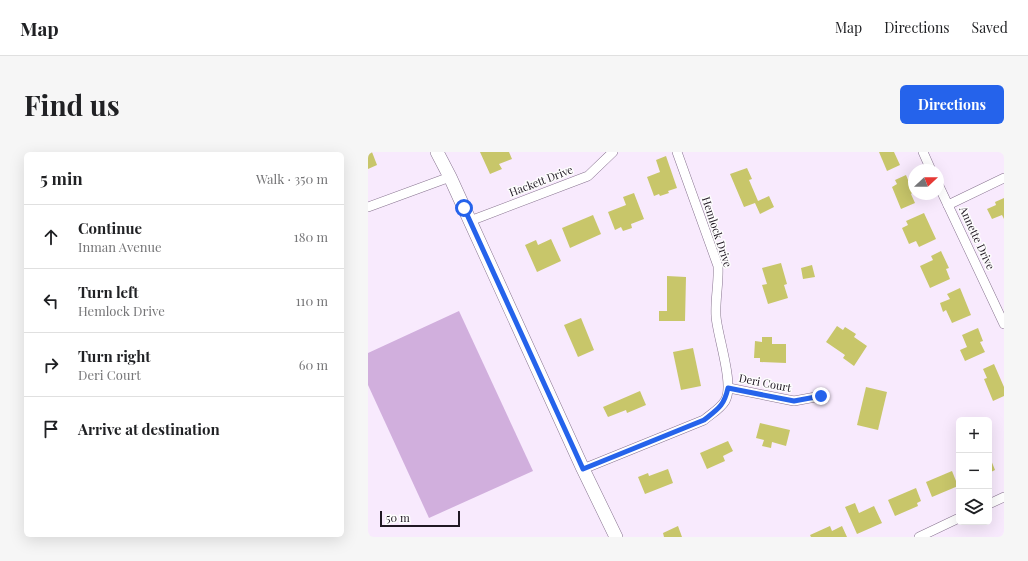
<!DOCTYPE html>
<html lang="en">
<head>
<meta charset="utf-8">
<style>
	:root { --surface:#fff; --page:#f6f6f6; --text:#202124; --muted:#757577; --line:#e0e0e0; --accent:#2563eb }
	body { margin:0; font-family:"Playfair Display",serif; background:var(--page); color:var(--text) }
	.controls { position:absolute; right:12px; bottom:12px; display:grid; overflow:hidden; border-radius:6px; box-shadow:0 4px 16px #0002 }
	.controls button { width:36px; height:36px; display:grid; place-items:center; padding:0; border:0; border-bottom:1px solid var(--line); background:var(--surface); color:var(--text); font:20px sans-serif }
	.compass { position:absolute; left:540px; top:12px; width:36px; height:36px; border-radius:50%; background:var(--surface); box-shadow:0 4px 16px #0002; rotate:68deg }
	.scale { position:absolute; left:12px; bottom:10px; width:80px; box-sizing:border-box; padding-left:4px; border:2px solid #201823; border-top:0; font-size:11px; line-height:14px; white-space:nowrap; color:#201823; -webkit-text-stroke:3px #fdfdfd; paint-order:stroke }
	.stop { position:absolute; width:12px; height:12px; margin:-9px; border:3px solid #2563eb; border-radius:50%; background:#fff }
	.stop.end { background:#2563eb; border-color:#fff; box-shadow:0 1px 4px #0008 }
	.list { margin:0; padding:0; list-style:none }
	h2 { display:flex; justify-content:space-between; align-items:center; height:52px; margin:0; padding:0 16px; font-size:17px }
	h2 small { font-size:13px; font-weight:400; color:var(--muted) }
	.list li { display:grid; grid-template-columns:26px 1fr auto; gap:12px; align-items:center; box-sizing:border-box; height:64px; padding:0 16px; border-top:1px solid var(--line) }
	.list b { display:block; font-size:15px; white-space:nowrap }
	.list p { margin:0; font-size:13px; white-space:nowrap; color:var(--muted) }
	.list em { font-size:13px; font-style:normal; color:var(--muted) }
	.icon { flex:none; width:22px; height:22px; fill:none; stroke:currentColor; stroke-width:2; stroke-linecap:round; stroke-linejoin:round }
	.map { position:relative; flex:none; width:636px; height:385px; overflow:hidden; border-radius:6px }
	header { display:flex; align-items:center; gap:24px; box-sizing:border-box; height:56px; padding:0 20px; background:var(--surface); border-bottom:1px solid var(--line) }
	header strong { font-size:19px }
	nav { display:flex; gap:22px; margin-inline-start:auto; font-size:14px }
	.intro { display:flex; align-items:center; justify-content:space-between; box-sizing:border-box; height:96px; padding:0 24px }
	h1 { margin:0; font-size:28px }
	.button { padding:10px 18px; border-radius:6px; background:var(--accent); color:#fff; font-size:14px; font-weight:700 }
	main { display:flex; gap:24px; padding:0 24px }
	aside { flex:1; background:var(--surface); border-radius:6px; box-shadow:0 4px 16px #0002 }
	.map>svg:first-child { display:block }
	.green { fill:#d1afdd }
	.building { fill:#c8c66a }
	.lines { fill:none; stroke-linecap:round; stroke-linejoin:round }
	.street-casing { stroke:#87738f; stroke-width:10 }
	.secondary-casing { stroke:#87738f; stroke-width:14 }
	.street { stroke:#fff; stroke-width:9 }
	.secondary { stroke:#fff; stroke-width:13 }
	.route { stroke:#2563eb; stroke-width:5 }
	.labels { text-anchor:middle; stroke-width:3; stroke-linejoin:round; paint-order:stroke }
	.street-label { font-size:11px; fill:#201823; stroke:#fdfdfd }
</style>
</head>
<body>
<header>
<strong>Map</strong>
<nav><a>Map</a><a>Directions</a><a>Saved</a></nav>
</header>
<div class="intro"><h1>Find us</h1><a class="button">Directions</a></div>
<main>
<aside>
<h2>5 min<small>Walk · 350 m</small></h2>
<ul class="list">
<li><svg class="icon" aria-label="ahead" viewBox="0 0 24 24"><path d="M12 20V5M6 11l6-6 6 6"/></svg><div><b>Continue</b><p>Inman Avenue</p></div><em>180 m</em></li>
<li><svg class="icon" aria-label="left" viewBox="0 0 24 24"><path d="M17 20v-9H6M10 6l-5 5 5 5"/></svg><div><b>Turn left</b><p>Hemlock Drive</p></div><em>110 m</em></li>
<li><svg class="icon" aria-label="right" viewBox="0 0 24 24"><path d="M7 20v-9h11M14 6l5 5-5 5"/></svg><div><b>Turn right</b><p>Deri Court</p></div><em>60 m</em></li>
<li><svg class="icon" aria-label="arrive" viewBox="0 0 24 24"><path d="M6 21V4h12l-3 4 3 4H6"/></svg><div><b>Arrive at destination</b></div></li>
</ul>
</aside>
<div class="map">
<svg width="636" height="385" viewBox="0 0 636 385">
	<rect width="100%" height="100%" fill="#f8eafd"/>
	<polygon class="green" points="91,159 165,319 61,366 0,233 0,201"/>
	<g class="building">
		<polygon points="0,0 4,0 9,13 0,17"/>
		<polygon points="112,0 141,0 144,7 131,12 134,17 122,22"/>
		<polygon points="511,0 526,0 532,13 519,19"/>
		<polygon points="298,4 309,36 300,39 301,41 292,44 291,42 286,44 279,25 292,20 288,8"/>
		<polygon points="379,16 384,27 381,28 390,49 401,44 406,55 392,62 387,51 376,55 362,22"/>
		<polygon points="538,23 545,40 543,42 547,51 533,57 524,35 529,32 527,28"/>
		<polygon points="266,41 276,67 263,72 264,76 255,79 253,75 247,78 240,60 258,53 255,45"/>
		<polygon points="636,46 636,67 634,63 624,67 619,57 628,53 627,50"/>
		<polygon points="556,61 568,87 551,95 548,89 541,92 534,76 540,73 538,69"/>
		<polygon points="225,63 233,82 202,96 194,76"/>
		<polygon points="183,87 193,109 169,120 157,93 168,88 170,93"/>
		<polygon points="573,99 581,116 578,117 582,127 562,136 552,114 565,108 563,104"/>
		<polygon points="413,111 419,132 416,133 420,146 400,152 394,133 399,132 394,116"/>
		<polygon points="444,113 447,125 435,127 433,116"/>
		<polygon points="299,124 318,125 317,169 291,169 291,159 299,159"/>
		<polygon points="592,136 603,163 584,171 578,158 575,160 572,151 582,147 579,142"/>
		<polygon points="213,166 226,198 210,205 196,173"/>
		<polygon points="469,174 475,178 477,175 488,182 486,185 499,194 486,214 475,206 477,203 458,190"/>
		<polygon points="610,176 615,189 612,190 617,200 597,209 592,198 599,195 594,183"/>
		<polygon points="394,185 404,185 404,192 418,192 418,211 392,210 392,206 386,206 387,189 394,190"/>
		<polygon points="325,196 333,234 313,238 305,200"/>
		<polygon points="626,212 636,235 636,244 625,249 616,227 619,226 615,217"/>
		<polygon points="498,235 519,240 510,278 489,273"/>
		<polygon points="272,239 278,253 259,261 258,258 240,265 235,255"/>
		<polygon points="392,271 422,278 418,294 404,290 403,296 394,294 396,288 388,286"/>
		<polygon points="360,289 365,299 355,304 357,309 339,317 332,301"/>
		<polygon points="621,303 627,318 621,321"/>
		<polygon points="300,317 305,331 277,342 270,325 280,321 281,324"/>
		<polygon points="584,319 590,334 564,345 558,330"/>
		<polygon points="548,336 553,349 549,351 550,354 527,364 520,348"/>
		<polygon points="487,351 491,361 506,354 514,371 489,382 477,355"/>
		<polygon points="310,374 314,385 296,385 295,381"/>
		<polygon points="462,374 464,379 474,374 479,385 443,385 442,383"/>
	</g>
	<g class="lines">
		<g class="street-casing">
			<g id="street">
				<polyline points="555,0 563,18"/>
				<polyline points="570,32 636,172"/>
				<polyline points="580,53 636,26"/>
				<polyline points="0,55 82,25"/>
				<polyline points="102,69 220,24 245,0"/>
				<polyline points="361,236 426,249 453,244"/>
				<path d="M215,317l121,-49c7,-6 16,-11 21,-19 10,-16 -8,-66 -9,-85 -1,-17 3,-33 2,-50l-41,-114"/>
				<polyline points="621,352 636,345"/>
				<polyline points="551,385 591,366"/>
			</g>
		</g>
		<g class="secondary-casing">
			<polyline id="secondary" points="69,0 82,25 215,317 248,385"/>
		</g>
		<use href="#street" class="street"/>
		<use href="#secondary" class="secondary"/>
	</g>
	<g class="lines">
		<path class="route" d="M96,56l119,261 121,-49c14,-11 20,-14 24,-32l66,13 27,-5"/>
	</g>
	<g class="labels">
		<g class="street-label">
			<text transform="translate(173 29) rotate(-21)" y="4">Hackett Drive</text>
			<text transform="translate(349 80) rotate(72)" y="4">Hemlock Drive</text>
			<text transform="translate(609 86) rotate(65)" y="4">Annette Drive</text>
			<text transform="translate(397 231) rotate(11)" y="4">Deri Court</text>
		</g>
	</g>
</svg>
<div class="controls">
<button>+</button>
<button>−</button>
<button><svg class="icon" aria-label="layers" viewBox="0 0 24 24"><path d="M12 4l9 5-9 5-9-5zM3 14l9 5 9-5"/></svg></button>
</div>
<svg class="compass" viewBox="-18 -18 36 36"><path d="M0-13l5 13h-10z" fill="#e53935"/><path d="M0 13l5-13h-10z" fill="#757577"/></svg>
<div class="scale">50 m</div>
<div class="stop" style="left:96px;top:56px"></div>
<div class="stop end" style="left:453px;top:244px"></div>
</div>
</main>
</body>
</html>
